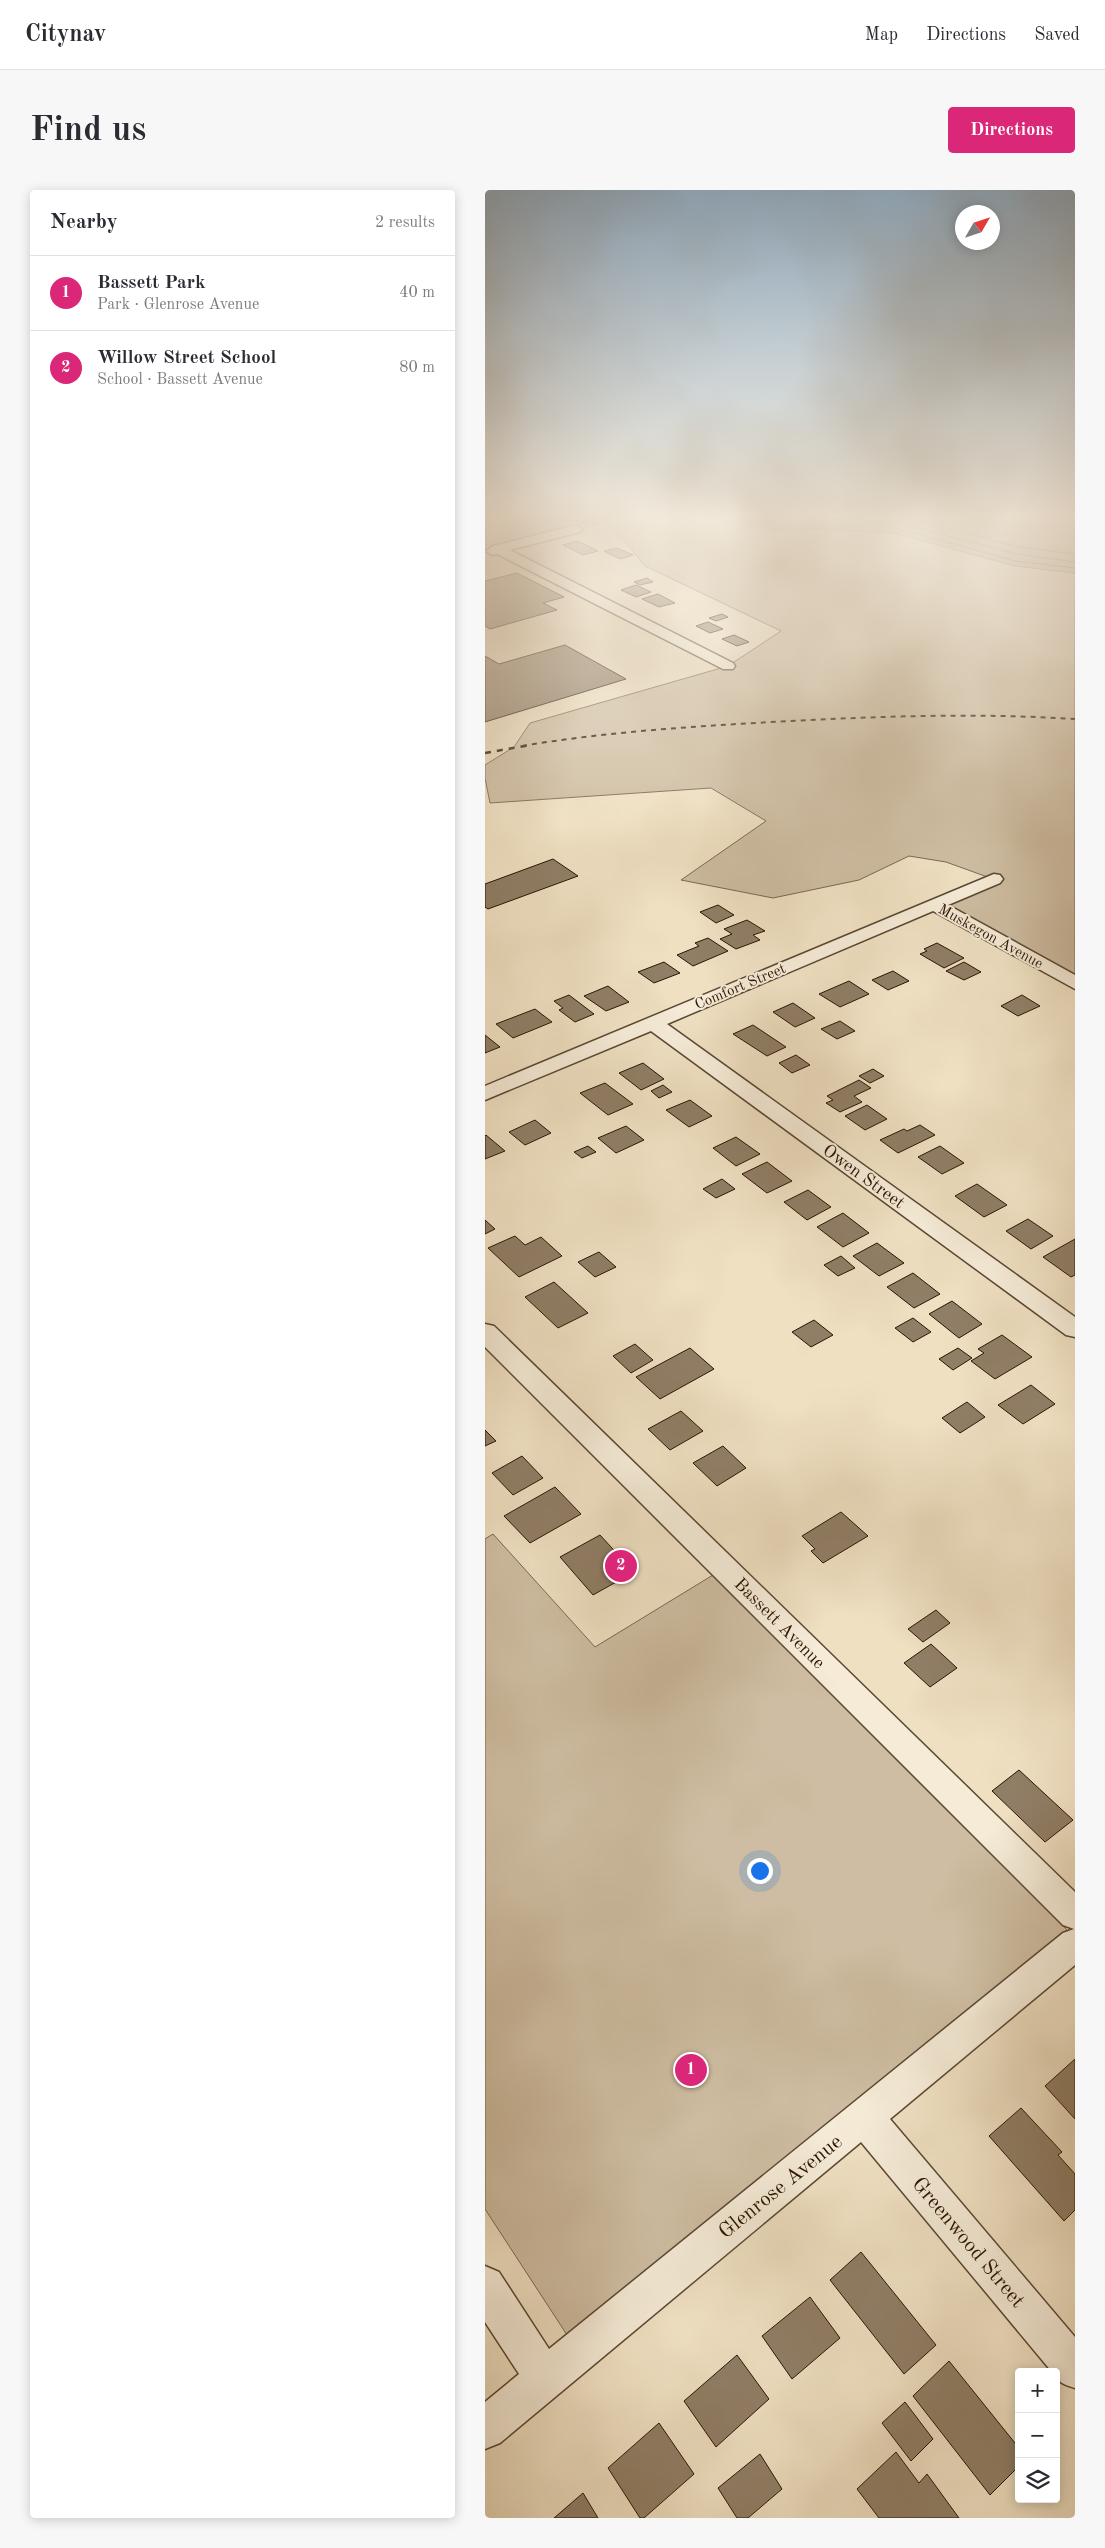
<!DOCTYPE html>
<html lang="en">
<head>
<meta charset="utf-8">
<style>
	:root { --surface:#fff; --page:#f7f7f7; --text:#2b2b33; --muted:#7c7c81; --line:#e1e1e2; --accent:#db2777 }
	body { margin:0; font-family:"Old Standard TT",serif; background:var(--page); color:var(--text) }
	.controls { position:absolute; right:15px; bottom:15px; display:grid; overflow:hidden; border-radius:5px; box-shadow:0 2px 12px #0003 }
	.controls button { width:45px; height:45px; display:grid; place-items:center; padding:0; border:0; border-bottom:1px solid var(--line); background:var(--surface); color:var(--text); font:25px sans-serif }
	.compass { position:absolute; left:470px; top:15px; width:45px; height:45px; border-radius:50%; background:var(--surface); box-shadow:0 2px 12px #0003; rotate:51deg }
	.you { position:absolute; left:274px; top:1680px; width:18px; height:18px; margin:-12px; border:4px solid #fff; border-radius:50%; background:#1a73e8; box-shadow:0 0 0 8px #1a73e833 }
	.badge { display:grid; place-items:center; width:32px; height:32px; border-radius:50%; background:var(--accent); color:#fff; font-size:16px; font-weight:700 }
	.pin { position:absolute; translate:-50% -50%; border:2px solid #fff; box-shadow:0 1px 5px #0006 }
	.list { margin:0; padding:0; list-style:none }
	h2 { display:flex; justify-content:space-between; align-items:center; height:65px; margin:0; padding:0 20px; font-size:21px }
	h2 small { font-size:16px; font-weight:400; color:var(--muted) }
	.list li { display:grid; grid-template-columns:32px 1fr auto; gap:15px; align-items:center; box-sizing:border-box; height:75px; padding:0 20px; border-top:1px solid var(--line) }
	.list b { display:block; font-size:19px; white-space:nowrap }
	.list p { margin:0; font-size:16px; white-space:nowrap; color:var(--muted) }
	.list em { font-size:16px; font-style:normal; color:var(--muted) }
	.icon { flex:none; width:28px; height:28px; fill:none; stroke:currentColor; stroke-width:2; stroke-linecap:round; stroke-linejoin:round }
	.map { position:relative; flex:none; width:590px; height:2328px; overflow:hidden; border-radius:5px }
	header { display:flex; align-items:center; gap:30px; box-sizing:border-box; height:70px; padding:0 25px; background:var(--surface); border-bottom:1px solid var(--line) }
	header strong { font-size:24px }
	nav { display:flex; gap:28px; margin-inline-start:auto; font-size:18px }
	.intro { display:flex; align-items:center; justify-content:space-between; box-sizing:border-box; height:120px; padding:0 30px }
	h1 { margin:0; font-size:35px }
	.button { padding:12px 22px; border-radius:5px; background:var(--accent); color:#fff; font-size:18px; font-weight:700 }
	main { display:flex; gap:30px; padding:0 30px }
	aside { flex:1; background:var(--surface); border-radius:5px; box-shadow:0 2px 12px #0003 }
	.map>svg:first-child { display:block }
	.green { fill:#cebda2; stroke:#7c6852 }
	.water { fill:#ac9b81; stroke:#78654f }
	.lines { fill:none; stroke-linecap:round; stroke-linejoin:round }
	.shore { stroke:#6b5842; stroke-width:1 }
	.building { fill:#907e66; stroke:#2a1403 }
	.street-casing { stroke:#5b4733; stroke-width:3 }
	.street { fill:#f5ebd7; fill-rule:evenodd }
	.rail-far1 { stroke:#2a1403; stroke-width:2; stroke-dasharray:5 5; stroke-linecap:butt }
	.rail { stroke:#2a1403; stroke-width:2.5; stroke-dasharray:6 6; stroke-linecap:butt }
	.labels { text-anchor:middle; stroke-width:4; stroke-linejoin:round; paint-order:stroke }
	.far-street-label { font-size:15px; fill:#2a1403; stroke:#f5ebd7 }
	.street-label { font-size:18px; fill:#2a1403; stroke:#f5ebd7 }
	.near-street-label { font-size:21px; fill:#2a1403; stroke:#f5ebd7 }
</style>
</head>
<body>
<header>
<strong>Citynav</strong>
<nav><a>Map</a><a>Directions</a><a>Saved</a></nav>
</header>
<div class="intro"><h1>Find us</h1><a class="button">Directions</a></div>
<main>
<aside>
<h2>Nearby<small>2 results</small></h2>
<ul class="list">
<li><span class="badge">1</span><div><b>Bassett Park</b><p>Park · Glenrose Avenue</p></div><em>40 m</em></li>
<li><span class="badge">2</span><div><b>Willow Street School</b><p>School · Bassett Avenue</p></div><em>80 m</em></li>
</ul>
</aside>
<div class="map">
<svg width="590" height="2328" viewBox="0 0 590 2328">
	<rect width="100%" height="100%" fill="#efe0c2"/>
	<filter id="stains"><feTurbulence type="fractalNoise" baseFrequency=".004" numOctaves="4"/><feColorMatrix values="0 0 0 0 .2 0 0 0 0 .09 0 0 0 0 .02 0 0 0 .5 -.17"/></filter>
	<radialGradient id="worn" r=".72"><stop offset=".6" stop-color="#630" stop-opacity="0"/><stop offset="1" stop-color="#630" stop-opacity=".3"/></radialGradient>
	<g class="green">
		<polygon points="0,326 38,326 57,336 43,339 54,345 0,359"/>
		<polygon points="59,326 231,326 232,328 289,340 336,339 409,343 529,375 590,383 590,793 448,714 508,689 461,672 424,666 374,690 288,708 196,690 281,631 226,598 5,613 0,588 0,575 29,557 45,533 243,476 296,441 160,376 138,349 121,335 67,329"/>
		<polygon points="8,1344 110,1457 228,1385 583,1741 84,2148 0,2019 0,1349"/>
	</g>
	<polygon class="water" points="231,326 590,326 590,383 530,376 409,343 336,339 289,340 232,328"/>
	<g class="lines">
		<g class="shore">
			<polyline points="245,326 290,335 336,334 410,338 531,371 590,378"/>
			<polyline points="275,326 290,329 336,328 410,332 532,364 590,372"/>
			<polyline points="418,326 533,357 590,364"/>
		</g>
	</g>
	<g class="building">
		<polygon points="93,351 113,361 98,365 78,355"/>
		<polygon points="132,358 148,365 135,369 119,361"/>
		<polygon points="32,383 79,407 58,413 72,420 5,439 0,436 0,391"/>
		<polygon points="162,388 168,392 155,395 149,392"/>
		<polygon points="151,395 166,402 151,407 136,400"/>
		<polygon points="173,404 190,413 174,417 157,409"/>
		<polygon points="237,424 243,427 231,431 224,428"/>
		<polygon points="223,432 238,439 225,443 211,436"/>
		<polygon points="249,445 264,452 252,456 237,449"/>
		<polygon points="80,455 141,489 0,532 0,466 14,474"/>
		<polygon points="68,669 93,686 3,719 0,717 0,694"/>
		<polygon points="233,715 249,725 231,733 215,722"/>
		<polygon points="262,730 280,741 268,745 275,750 251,759 235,749 247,744 239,739"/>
		<polygon points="223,748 243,761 208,776 192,765 214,756 210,753"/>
		<polygon points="452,753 479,768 459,778 435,764 442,761 439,759"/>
		<polygon points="179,772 195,783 169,793 153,782"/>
		<polygon points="479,772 496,782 479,790 461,781"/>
		<polygon points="408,781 424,791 403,800 387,790"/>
		<polygon points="364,791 384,804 355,817 334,804"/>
		<polygon points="123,796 144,812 121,821 99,806"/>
		<polygon points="84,805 109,824 90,832 74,820 78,818 69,811"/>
		<polygon points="537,805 555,816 533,826 516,816"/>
		<polygon points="308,813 330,828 310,837 288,822"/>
		<polygon points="50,819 67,832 28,848 11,834"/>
		<polygon points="355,831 370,841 352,849 336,839"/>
		<polygon points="268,835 301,857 282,866 248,844"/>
		<polygon points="0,845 15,857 0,863"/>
		<polygon points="311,865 325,875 307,883 294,873"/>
		<polygon points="158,873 179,889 156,900 134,883"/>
		<polygon points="388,879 399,886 385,893 374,886"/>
		<polygon points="374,890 386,898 369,906 377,912 355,922 341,913 348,910 342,906"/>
		<polygon points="120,893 148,914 123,925 95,903"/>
		<polygon points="178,895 187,902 174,908 166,901"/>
		<polygon points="205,910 227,926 204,937 181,920"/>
		<polygon points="382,915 402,929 380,940 360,926"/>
		<polygon points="50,930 66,943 40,955 24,942"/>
		<polygon points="435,935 450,945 413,963 395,950 419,939 422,941"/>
		<polygon points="141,936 159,950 131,963 113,948"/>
		<polygon points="1,945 20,961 0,969 0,946"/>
		<polygon points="251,947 275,964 251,976 228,958"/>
		<polygon points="103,956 111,962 97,968 89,962"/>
		<polygon points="455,956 479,973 457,984 433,967"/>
		<polygon points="282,972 307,991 282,1003 257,984"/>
		<polygon points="237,989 250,999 231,1008 218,999"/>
		<polygon points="492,994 522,1015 499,1027 470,1006"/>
		<polygon points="323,1000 346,1017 322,1030 299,1012"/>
		<polygon points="358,1023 384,1043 358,1057 332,1037"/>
		<polygon points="543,1029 568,1046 546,1059 521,1041"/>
		<polygon points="0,1030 10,1039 0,1044"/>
		<polygon points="30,1046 40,1055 56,1047 77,1066 34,1087 3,1058"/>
		<polygon points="590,1049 590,1085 586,1087 558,1067"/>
		<polygon points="392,1053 419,1073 394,1086 368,1066"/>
		<polygon points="114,1062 131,1077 110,1087 93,1072"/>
		<polygon points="356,1066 370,1078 353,1086 339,1075"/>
		<polygon points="428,1083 455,1104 429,1118 402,1097"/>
		<polygon points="69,1092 103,1123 73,1138 40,1107"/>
		<polygon points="467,1111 497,1134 474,1148 444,1124"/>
		<polygon points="428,1128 446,1142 428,1152 410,1138"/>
		<polygon points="329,1130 348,1145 326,1157 307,1142"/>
		<polygon points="517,1145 547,1167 510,1189 486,1171 499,1163 493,1159"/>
		<polygon points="150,1154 168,1170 146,1183 128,1166"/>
		<polygon points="205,1158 229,1179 175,1209 151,1187"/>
		<polygon points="473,1158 487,1168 468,1180 454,1169"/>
		<polygon points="546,1195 570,1214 538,1234 513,1215"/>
		<polygon points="482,1212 500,1227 475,1243 457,1228"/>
		<polygon points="196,1221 218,1241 185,1260 163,1239"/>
		<polygon points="0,1240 11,1251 0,1256"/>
		<polygon points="238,1256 261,1278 232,1296 208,1273"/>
		<polygon points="37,1266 58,1288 28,1305 7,1283"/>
		<polygon points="70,1297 96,1324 45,1353 19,1326"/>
		<polygon points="356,1322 383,1346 338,1373 326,1361 330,1359 317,1346"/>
		<polygon points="115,1345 149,1382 108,1405 75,1367"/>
		<polygon points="451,1420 465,1433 438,1452 423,1439"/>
		<polygon points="446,1454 472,1478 445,1497 419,1473"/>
		<polygon points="534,1580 588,1630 560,1652 507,1601"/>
		<polygon points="590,1869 590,1929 560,1896"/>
		<polygon points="536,1918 577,1962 573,1965 590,1984 590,2020 579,2031 504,1946"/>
		<polygon points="376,2062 451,2155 419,2184 345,2090"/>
		<polygon points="325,2107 355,2148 307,2189 277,2146"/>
		<polygon points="252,2165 284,2209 231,2257 199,2211"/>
		<polygon points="464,2171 534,2258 534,2276 505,2305 428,2206"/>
		<polygon points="420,2212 448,2249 426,2271 397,2233"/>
		<polygon points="174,2233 209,2284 159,2328 155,2328 123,2278"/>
		<polygon points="411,2262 434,2293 442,2284 474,2328 394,2328 372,2299"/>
		<polygon points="275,2264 297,2299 263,2328 252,2328 233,2298"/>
		<polygon points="98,2303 113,2328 69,2328"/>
	</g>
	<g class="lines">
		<g class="street-casing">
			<g id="street">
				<polygon points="91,335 97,339 95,342 25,360 248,473 250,476 248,479 238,479 12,364 7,365 1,361 8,356"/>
				<polygon points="509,684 515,685 518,689 515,693 463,715 590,785 590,799 448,721 182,834 590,1127 590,1147 581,1145 166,841 0,910 0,896"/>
				<path d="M0,1134l9,2 581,566v73l-185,154 185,218v51c-9,-3 -19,-5 -19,-16h-4l-191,-230 -361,301 -15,6v-47l34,-28 -34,-52v-56l14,6 50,77 514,-416 11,-4 -11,-4 -578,-578z"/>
			</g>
		</g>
		<use href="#street" class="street"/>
		<path class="rail-far1" d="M37,556c89,-15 179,-20 268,-25 95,-5 190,-8 285,-2"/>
		<polyline class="rail" points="0,563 45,555"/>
	</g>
	<linearGradient id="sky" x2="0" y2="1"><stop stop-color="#90aabf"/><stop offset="0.5" stop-color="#f8f1e4"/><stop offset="1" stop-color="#f8f1e4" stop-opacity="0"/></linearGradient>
	<rect width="590" height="652" fill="url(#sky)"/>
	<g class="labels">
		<g class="far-street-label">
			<text transform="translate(506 746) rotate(29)" y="5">Muskegon Avenue</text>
			<text transform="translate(255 796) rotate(-23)" y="5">Comfort Street</text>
		</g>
		<g class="street-label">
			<text transform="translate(379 986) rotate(36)" y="6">Owen Street</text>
			<text transform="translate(295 1433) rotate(45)" y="6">Bassett Avenue</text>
		</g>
		<g class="near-street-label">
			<text transform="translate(295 1996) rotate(-39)" y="7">Glenrose Avenue</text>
			<text transform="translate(484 2052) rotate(50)" y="7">Greenwood Street</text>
		</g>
	</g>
	<rect width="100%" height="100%" filter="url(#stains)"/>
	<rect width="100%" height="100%" fill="url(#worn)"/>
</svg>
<div class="controls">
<button>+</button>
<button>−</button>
<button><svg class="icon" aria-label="layers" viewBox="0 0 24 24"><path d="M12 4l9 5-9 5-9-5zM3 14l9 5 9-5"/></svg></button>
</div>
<svg class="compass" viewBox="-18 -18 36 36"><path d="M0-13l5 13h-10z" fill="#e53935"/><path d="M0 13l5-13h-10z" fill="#7c7c81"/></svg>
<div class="you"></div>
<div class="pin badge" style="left:206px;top:1880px">1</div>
<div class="pin badge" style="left:136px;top:1376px">2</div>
</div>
</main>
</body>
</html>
